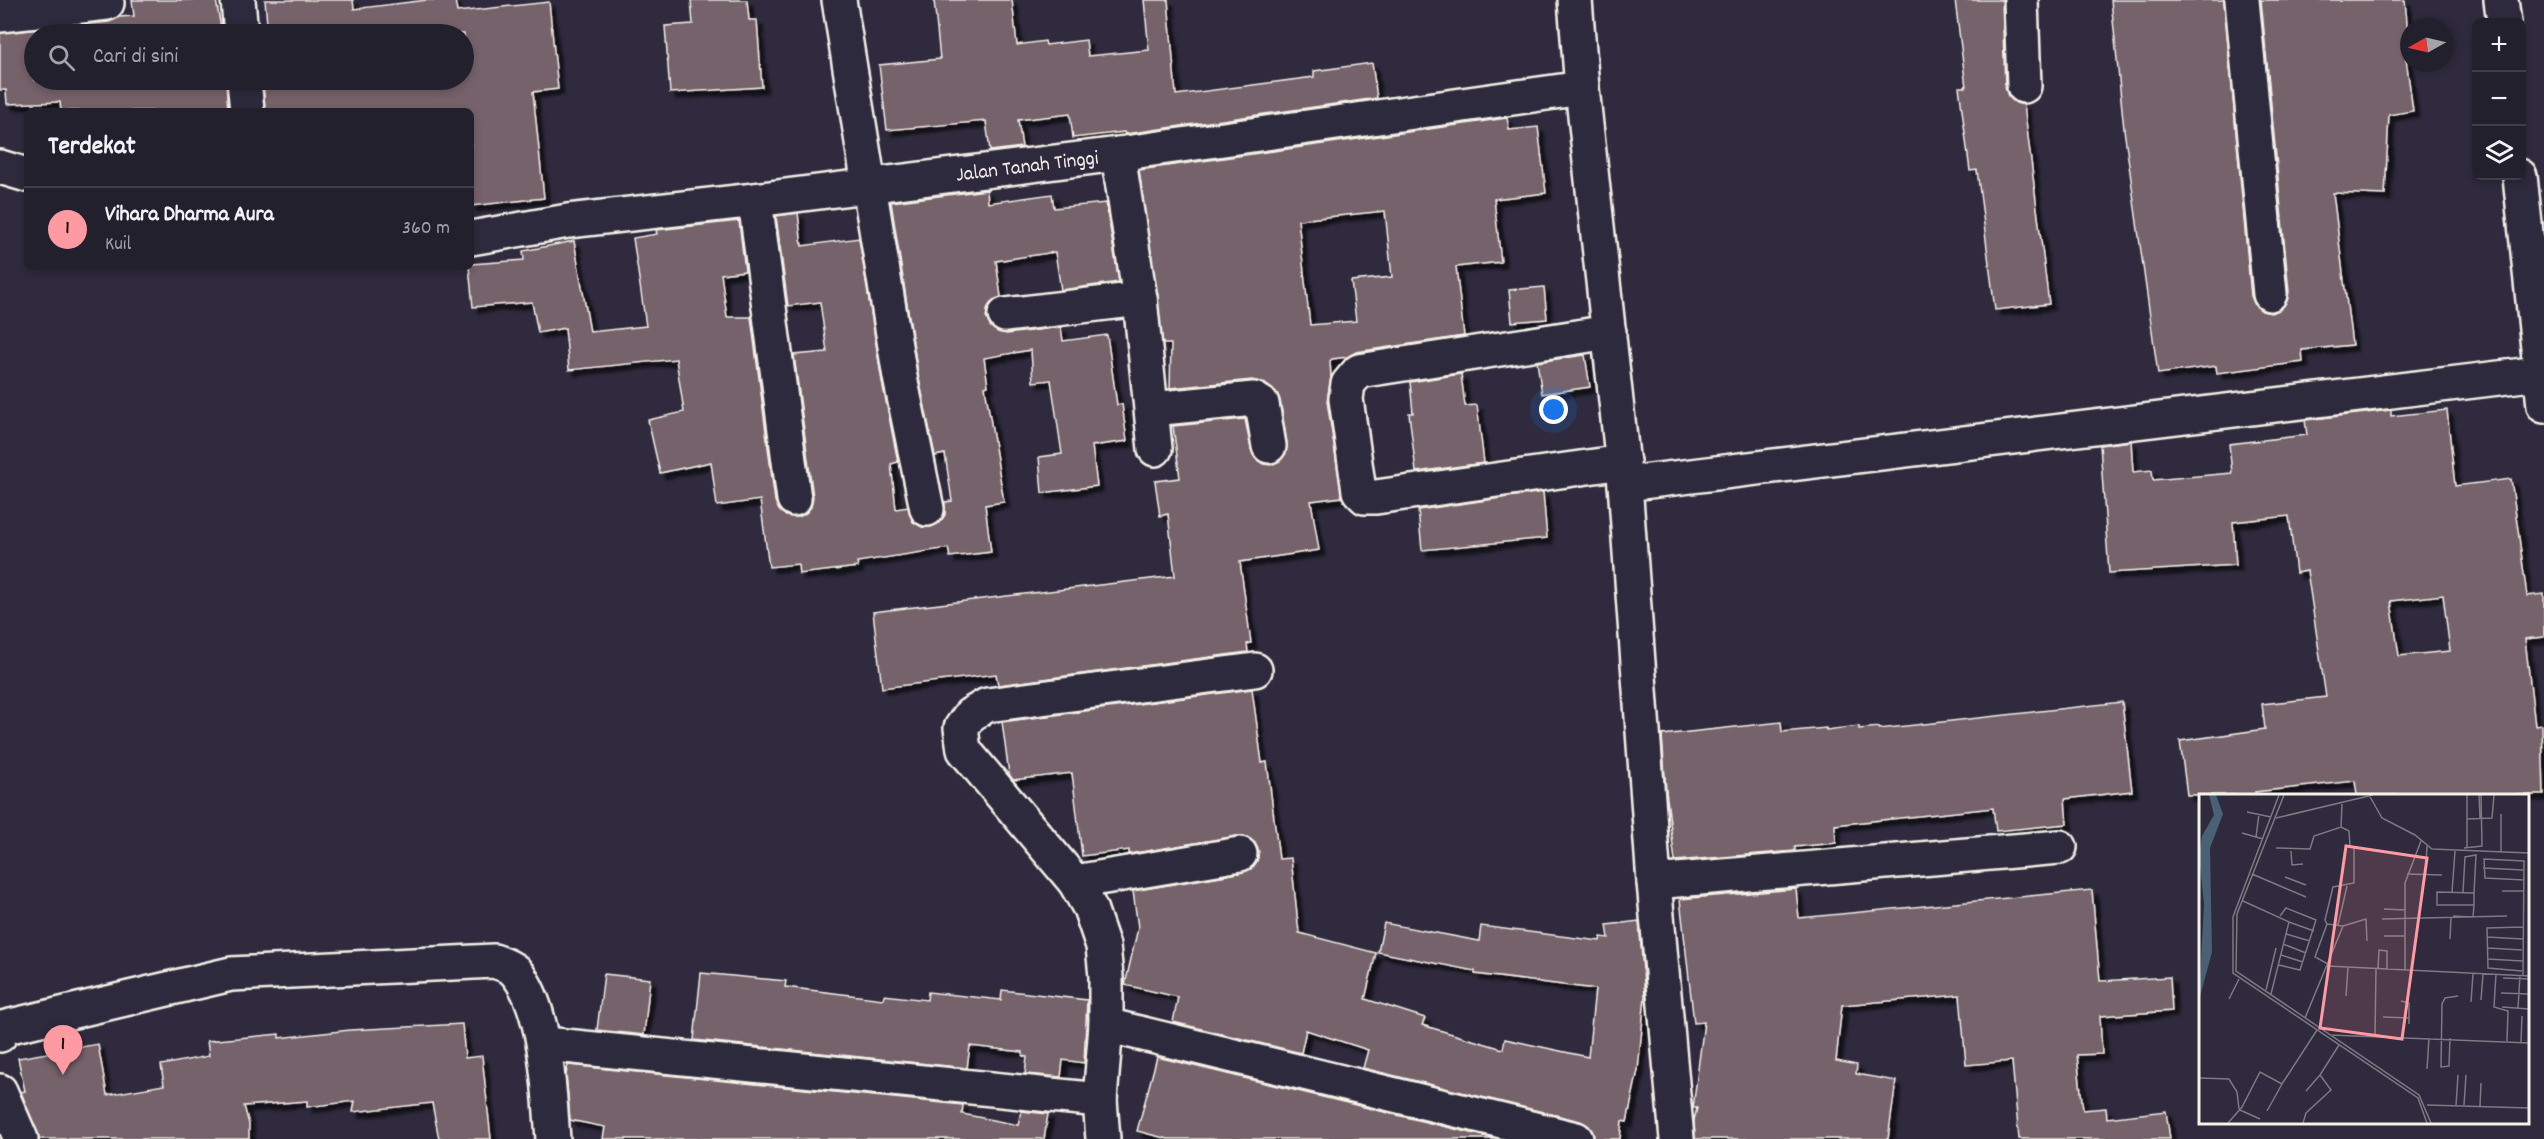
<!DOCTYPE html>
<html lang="id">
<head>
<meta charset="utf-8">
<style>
	:root { --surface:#23202e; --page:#2f2d3a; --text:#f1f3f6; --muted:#a3a3aa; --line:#403e4a; --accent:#ff9aa2 }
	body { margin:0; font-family:Dekko,sans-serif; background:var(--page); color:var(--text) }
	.controls { position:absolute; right:18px; top:18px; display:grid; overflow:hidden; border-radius:9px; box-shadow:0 3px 9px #0003 }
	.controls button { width:54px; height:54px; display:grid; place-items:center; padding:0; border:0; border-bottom:2px solid var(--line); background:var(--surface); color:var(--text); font:30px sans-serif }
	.compass { position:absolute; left:2400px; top:18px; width:54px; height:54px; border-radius:50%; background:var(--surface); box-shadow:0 3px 9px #0003; rotate:262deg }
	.you { position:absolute; left:1554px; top:410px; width:21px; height:21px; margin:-15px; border:4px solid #fff; border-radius:50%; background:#1a73e8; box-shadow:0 0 0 9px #1a73e833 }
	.badge { display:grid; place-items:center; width:39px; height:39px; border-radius:50%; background:var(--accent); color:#111; font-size:20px; font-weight:700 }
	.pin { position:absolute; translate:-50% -50px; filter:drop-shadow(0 2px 3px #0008) }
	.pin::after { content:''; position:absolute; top:32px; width:21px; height:18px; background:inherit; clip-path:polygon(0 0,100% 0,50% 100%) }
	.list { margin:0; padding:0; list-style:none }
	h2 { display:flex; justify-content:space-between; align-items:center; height:78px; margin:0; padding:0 24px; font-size:26px }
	h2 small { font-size:20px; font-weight:400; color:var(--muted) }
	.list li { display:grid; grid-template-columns:39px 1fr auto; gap:18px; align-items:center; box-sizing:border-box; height:84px; padding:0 24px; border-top:2px solid var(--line) }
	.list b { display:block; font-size:22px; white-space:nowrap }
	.list p { margin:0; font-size:20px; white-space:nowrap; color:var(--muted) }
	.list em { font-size:20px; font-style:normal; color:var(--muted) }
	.icon { flex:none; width:33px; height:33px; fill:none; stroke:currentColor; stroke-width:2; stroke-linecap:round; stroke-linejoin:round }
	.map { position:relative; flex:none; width:2544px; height:1139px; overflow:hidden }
	.search { position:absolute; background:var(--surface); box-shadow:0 3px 9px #0003; left:24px; top:24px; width:450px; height:66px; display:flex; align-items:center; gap:15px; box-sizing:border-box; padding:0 21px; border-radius:33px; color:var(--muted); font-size:22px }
	.panel { position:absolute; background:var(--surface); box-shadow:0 3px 9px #0003; left:24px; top:108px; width:450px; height:162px; border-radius:9px }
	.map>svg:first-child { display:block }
	.building { fill:#76626a; stroke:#f4f1e8; stroke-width:1.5; fill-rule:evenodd; filter:url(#shadow) }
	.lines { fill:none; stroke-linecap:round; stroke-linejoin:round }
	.minor-casing { stroke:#f4f1e8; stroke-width:38 }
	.minor { stroke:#2f2a3d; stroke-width:33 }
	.labels { text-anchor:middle; stroke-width:4.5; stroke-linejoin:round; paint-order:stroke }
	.street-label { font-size:21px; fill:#f4f1e8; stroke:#2f2a3d }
	.inset-road { fill:none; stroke:#7e7a81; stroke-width:1.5 }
	.view { fill:#ff9aa2; fill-opacity:0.15; stroke:#ff9aa2; stroke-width:3 }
	.inset-edge { fill:none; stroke:#f4f1e8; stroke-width:3 }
</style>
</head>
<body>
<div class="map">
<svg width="2544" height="1139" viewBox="0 0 2544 1139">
	<defs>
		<filter id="shadow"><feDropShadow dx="5.5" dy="5.5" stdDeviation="1.5" flood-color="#0009"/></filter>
	</defs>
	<rect width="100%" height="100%" fill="#2f2a3d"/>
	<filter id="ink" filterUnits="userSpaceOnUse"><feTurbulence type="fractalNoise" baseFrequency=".0167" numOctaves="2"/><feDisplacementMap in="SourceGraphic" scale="12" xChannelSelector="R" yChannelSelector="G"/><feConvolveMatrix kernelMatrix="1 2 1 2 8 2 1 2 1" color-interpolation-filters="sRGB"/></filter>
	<g filter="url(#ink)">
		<g class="building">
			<polygon points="132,0 216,0 222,34 34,34 34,80 226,80 228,111 61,111 60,102 7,104 6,90 0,90 0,33 109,22 119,17 134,16"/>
			<polygon points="265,0 353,0 354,9 427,0 455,0 457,12 549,2 558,89 533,92 544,198 471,206 471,111 265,111 263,80 464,80 464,34 259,34 259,25 267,24"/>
			<polygon points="691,0 747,0 749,20 757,20 762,87 670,93 665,26 693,24"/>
			<polygon points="934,0 1012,0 1017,45 1045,41 1046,45 1086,40 1088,56 1149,50 1144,0 1168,0 1176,95 1314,77 1314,71 1372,63 1377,98 1125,134 1124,132 1073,138 1070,114 1018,120 1022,147 990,151 986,121 887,130 879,65 940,59"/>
			<polygon points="1955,0 2002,0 2005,87 2008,96 2016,103 2024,105 2049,304 1995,310 1977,170 1970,171 1959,87 1966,87"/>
			<polygon points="2111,0 2224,0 2251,296 2255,305 2262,311 2271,313 2281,309 2287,301 2289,292 2261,0 2405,0 2408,35 2403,36 2413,111 2389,115 2385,195 2333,193 2352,345 2302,350 2303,362 2217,373 2216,366 2158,374 2124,129"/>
			<path d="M1507,118l2,12 29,-3 8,66 -52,6 7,63 -45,5 8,69 -108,16 -8,5 -16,2 -2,2 1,16 -4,24 15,96 -31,4 8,49 -79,12 11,81 -4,1 1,8 -250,33 -2,-11 -114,14 -9,-76 302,-36 -7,-62 -8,2 -5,-35 25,-3 -7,-52 72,-7 6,30 4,9 8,6 8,1 9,-4 6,-8 1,-10 -7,-43 -3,-7 -13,-10 -12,-3 -82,8 1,-44h-8l-24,-174zM1385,211l7,66 -41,4 5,40 -46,4 -12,-105z"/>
			<polygon points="987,190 988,203 1052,194 1054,208 1106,203 1119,282 1061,290 1055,252 996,261 1001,297 993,300 988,307 986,317 990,326 998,332 1007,334 1061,327 1063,341 1107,335 1117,405 1122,404 1127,441 1092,446 1097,486 1042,493 1039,457 1062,454 1051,380 1033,382 1031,350 984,358 988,386 985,387 1004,502 985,505 991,552 950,557 948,548 857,562 858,567 799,574 798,564 769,567 760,500 717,506 711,462 660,473 648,420 684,412 676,359 569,370 565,328 538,333 532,302 473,307 469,267 471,264 524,260 523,251 574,241 590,332 646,326 633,238 657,234 656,230 739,221 745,271 721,274 727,317 751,317 775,501 779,510 786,516 797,517 806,513 811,507 813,497 794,355 827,352 820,302 788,306 776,216 798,213 802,246 859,238 882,381 898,462 891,464 896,509 908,507 913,522 922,527 931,527 939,523 945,515 945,502 952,501 945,454 935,456 918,374 891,202"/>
			<polygon points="1544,287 1547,319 1512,322 1509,290"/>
			<polygon points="1585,355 1590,387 1542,394 1537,362"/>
			<polygon points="1461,374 1465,406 1477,405 1484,463 1416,472 1409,413 1413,413 1410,382"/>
			<path d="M2391,410v6l56,-6 8,76 56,-7 16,117 17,-2v43l-19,2 10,87 7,-1 2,70h-187l-2,-14 -100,11 1,3h-69l-7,-54 85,-12 -3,-25 64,-7 -19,-126 -11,2 -7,-57 -56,6 3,43 -127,8 -9,-128 31,-4 2,31 19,-2 1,10 79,-7 -3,-29 78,-9 -2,-15zM2443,595l7,56 -51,5 -8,-55z"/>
			<polygon points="1543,492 1547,538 1422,550 1418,510"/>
			<polygon points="1252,689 1262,763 1267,762 1279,859 1291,858 1299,933 1376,953 1365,999 1425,1018 1422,1025 1503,1049 1505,1039 1588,1057 1595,989 1475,974 1475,971 1378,952 1384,923 1479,941 1481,926 1600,941 1601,937 1609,938 1607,925 1639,921 1645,996 1638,1070 1627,1122 1622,1121 1620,1139 1594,1139 1589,1126 1580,1121 1363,1068 1368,1050 1306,1030 1301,1053 1173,1022 1178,997 1125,985 1138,928 1133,891 1244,872 1251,869 1257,861 1259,851 1255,843 1247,837 1237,836 1129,854 1129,850 1082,856 1072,773 1013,780 1009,774 1002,722"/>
			<polygon points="2122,702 2132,791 2065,799 2067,824 1996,831 1993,808 1835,825 1836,843 1795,847 1795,851 1675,861 1666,791 1662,735 1781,722 1782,732 1826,728 1826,730 1859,726 1859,729 1879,727 1879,729"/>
			<polygon points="1796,889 1799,918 2092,890 2100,981 2170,977 2172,1011 2100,1016 2102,1054 2077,1055 2083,1110 2106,1108 2107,1118 2166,1111 2170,1139 2019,1139 2012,1061 1966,1065 1960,995 1842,1005 1836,1061 1857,1065 1856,1074 1896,1081 1888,1139 1695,1139 1694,1120 1697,1108 1693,1108 1704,1022 1694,1023 1680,899"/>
			<polygon points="701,973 786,981 785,987 883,999 884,995 927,1000 928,992 1001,1000 1002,990 1087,1000 1084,1063 1063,1060 1061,1077 1025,1074 1027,1057 1023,1056 1023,1052 970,1046 967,1068 694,1040"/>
			<polygon points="604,974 650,979 644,1035 597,1030"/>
			<polygon points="462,1024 465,1058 482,1056 491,1139 439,1139 432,1103 353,1112 355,1101 307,1107 307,1101 244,1106 249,1124 249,1139 39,1139 21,1092 25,1091 18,1058 98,1044 107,1095 164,1085 161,1065 209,1056 207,1041 279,1034 279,1038 350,1030"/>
			<polygon points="1157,1057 1496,1139 1168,1139 1137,1131"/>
			<polygon points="568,1065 963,1105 962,1114 1018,1125 1021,1111 1048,1114 1044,1139 603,1139 605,1127 570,1120 566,1074"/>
		</g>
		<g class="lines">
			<g class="minor-casing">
				<g id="minor">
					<polyline points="238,0 241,34"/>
					<polyline points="839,0 900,377 927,509"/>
					<polyline points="1575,0 1582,88 1625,484 1654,882 1677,1139"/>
					<polyline points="2021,0 2024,86"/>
					<polyline points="2242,0 2270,294"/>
					<polyline points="2501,0 2504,22"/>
					<polyline points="0,15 107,3"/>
					<polyline points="244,80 247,111"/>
					<polyline points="1118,154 1140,299 1155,449"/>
					<polyline points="0,167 27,175"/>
					<polyline points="2520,176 2544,406"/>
					<polyline points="755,200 794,499"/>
					<polyline points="471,238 568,221 755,200 1118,154 1582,88"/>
					<polyline points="1005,315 1140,299"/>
					<polyline points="1609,332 1359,371 1348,384 1346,399 1359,491 1365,497 1376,497 1623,462"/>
					<polyline points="1152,409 1254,399 1262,404 1269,446"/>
					<polyline points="1625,484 2540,373"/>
					<polyline points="1075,882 1240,854"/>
					<polyline points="1654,882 2060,847"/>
					<polyline points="1106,1025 1106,976 1103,946 1090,908 1075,882 964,750 961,728 970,715 987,705 1255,670"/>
					<path d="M0,1035l2,-7 229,-54 263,-13c6,2 16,5 21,10 32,37 34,120 38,168"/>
					<polyline points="545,1044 1100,1100"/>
					<polyline points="0,1091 21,1139"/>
					<polyline points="1103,1139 1100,1100 1106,1025 1576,1139"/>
				</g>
			</g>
			<use href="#minor" class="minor"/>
		</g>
	</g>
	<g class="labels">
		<g class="street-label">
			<text transform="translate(1027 165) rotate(-7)" y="7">Jalan Tanah Tinggi</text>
		</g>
	</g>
	<g transform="translate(2199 794)">
		<rect width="330" height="330" fill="#2f2a3d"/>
		<path d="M10,1h7l7,19 -13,34 2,104 -13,48 5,-96 -5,-48 3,-20 12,-21z" fill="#4a6175"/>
		<path class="inset-road" d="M80,1l-46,122v56l185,125 9,25M85,1l-47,119 -1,57 183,124 12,28M170,1l13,23 33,17 17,14 97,4M280,1l1,23M48,18l24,5M77,24l97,-23M268,25l25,-1 2,-23M142,33l1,-23M43,39l21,6M57,43l3,-23M77,54l34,1 4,-13 27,-9 8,4 1,15 4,1v36l-21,4 -8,33 2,4 -12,33 13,7M265,54l18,-2 -1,-51M268,54v-53M92,57l1,14 11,-1M302,58v-38M227,71l1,-19M284,74l40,2M53,80l54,23M208,80l35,1M86,83l21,8M303,97h21M238,98l37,1v12h-37zM253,98l3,-41M264,98l2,-35 11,-2 -2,38M44,107l46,21 -18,72M185,115l21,1M254,122l20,1 1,-12M183,125l125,-3M90,128l25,9M139,131l9,-39M144,132l23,-7 1,22M87,140l24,7M185,142h21M288,143l36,2M251,145l1,-21M84,150l23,9M289,154l34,2M82,161l22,7M288,165l36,2M80,171l21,5 16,-50 -30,-12 -6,8M128,172l202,10M179,175l1,-19 8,1v18M206,176v-87l16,-42M323,177l-34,-3 -1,-40 36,-1M297,180l-2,33 14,4 -1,30M324,181l1,-114 -40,-2 1,19 39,2M304,184l26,1M67,196l10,-42M302,199l28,1M147,202l2,-29M30,205l10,-20M282,206l2,-26M202,207l8,2v21M272,208l2,-28M303,213l27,2M319,214l2,-33M184,223l26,1M106,224l38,-92 -16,-2M131,241l199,8M176,241l1,-66M251,244l-1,28 -8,1 1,-63 3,-6 13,-2M322,248l1,-26M228,275l2,-31M0,284l30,1 8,13 2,17M107,297l14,-16M228,311l102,3M257,311l2,-30M265,311l2,-30M281,312l1,-23M41,316l20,9M68,317l15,-27M29,329l14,-16 18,-35 22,12 35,-54M104,329l3,-10 25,-23 -11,-15 19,-30"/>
		<path class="view" d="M147,52l81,12 -25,181 -82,-11z"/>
		<rect width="330" height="330" class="inset-edge"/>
	</g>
</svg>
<div class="controls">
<button>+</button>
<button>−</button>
<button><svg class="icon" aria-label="layers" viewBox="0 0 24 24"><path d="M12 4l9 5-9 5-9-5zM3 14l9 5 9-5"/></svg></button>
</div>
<svg class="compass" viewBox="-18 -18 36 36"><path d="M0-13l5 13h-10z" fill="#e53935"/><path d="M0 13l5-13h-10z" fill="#a3a3aa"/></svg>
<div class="you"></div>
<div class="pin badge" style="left:63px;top:1075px">1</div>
<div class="search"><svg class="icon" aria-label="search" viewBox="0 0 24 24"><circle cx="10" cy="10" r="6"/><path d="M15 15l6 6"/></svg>Cari di sini</div>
<section class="panel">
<h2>Terdekat<small></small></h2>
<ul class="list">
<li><span class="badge">1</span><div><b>Vihara Dharma Aura</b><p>Kuil</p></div><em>360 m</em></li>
</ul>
</section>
</div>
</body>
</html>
